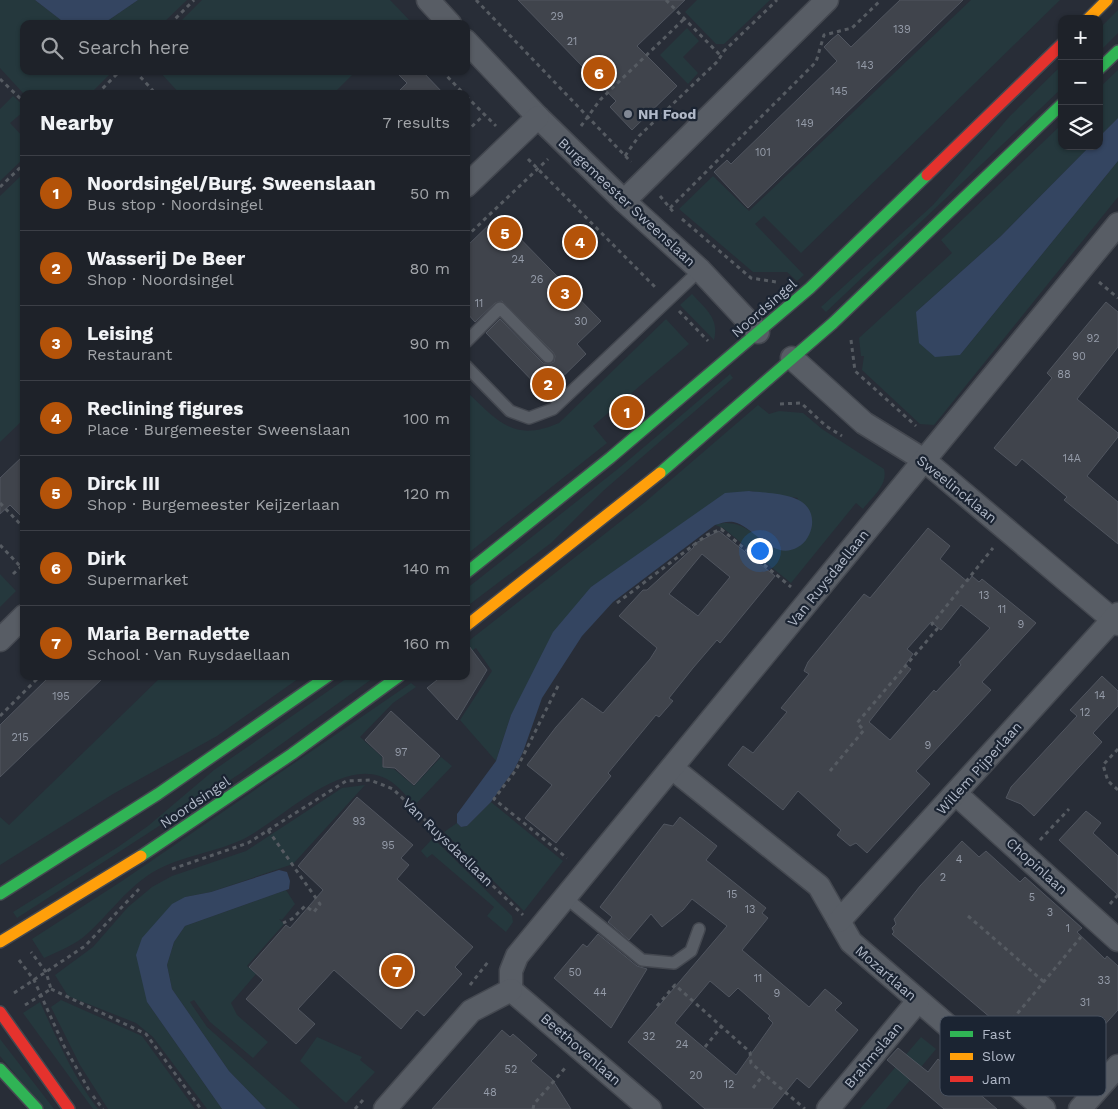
<!DOCTYPE html>
<html lang="en">
<head>
<meta charset="utf-8">
<style>
	:root { --surface:#1e2229; --page:#262a31; --text:#f1f3f6; --muted:#a1a4a8; --line:#3c3f46; --accent:#b45309 }
	body { margin:0; font-family:"Work Sans",sans-serif; background:var(--page); color:var(--text) }
	.controls { position:absolute; right:15px; top:15px; display:grid; overflow:hidden; border-radius:10px; box-shadow:0 1px 4px #0004 }
	.controls button { width:45px; height:45px; display:grid; place-items:center; padding:0; border:0; border-bottom:1px solid var(--line); background:var(--surface); color:var(--text); font:25px sans-serif }
	.you { position:absolute; left:759px; top:550px; width:18px; height:18px; margin:-12px; border:4px solid #fff; border-radius:50%; background:#1a73e8; box-shadow:0 0 0 8px #1a73e833 }
	.badge { display:grid; place-items:center; width:32px; height:32px; border-radius:50%; background:var(--accent); color:#fff; font-size:16px; font-weight:700 }
	.pin { position:absolute; translate:-50% -50%; border:2px solid #fff; box-shadow:0 1px 5px #0006 }
	.list { margin:0; padding:0; list-style:none }
	h2 { display:flex; justify-content:space-between; align-items:center; height:65px; margin:0; padding:0 20px; font-size:21px }
	h2 small { font-size:16px; font-weight:400; color:var(--muted) }
	.list li { display:grid; grid-template-columns:32px 1fr auto; gap:15px; align-items:center; box-sizing:border-box; height:75px; padding:0 20px; border-top:1px solid var(--line) }
	.list b { display:block; font-size:19px; white-space:nowrap }
	.list p { margin:0; font-size:16px; white-space:nowrap; color:var(--muted) }
	.list em { font-size:16px; font-style:normal; color:var(--muted) }
	.icon { flex:none; width:28px; height:28px; fill:none; stroke:currentColor; stroke-width:2; stroke-linecap:round; stroke-linejoin:round }
	.map { position:relative; flex:none; width:1118px; height:1109px; overflow:hidden }
	.search { position:absolute; background:var(--surface); box-shadow:0 1px 4px #0004; left:20px; top:20px; width:450px; height:55px; display:flex; align-items:center; gap:12px; box-sizing:border-box; padding:0 18px; border-radius:10px; color:var(--muted); font-size:19px }
	.panel { position:absolute; background:var(--surface); box-shadow:0 1px 4px #0004; left:20px; top:90px; width:450px; height:590px; border-radius:10px }
	.map>svg:first-child { display:block }
	.green { fill:#25383d }
	.water { fill:#344561 }
	.building { fill:#40444c; stroke:#50555f; fill-rule:evenodd }
	.lines { fill:none; stroke-linecap:round; stroke-linejoin:round }
	.lane-casing { stroke:#444850; stroke-width:14 }
	.street-casing { stroke:#444850; stroke-width:25 }
	.fast-casing { stroke:#444850; stroke-width:14 }
	.slow-casing { stroke:#444850; stroke-width:14 }
	.jam-casing { stroke:#444850; stroke-width:14 }
	.path { stroke:#565b62; stroke-width:3; stroke-dasharray:4 4; stroke-linecap:butt }
	.lane { stroke:#585d65; stroke-width:11 }
	.street { stroke:#585d65; stroke-width:22 }
	.fast { stroke:#30b455; stroke-width:11 }
	.slow { stroke:#ff9f0a; stroke-width:11 }
	.jam { stroke:#e5322d; stroke-width:11 }
	.poi-dot { fill:#818895; stroke:#1b2432; stroke-width:2 }
	.labels { text-anchor:middle; stroke-width:4.5; stroke-linejoin:round; paint-order:stroke }
	.number-label { font-size:11px; fill:#959ca9 }
	.poi-label { font-size:14px; font-weight:bold; fill:#b1b9c8; stroke:#1b2432; text-anchor:start }
	.street-label { font-size:14px; fill:#b1b9c8; stroke:#1b2432 }
	.key { fill:#1b2432; stroke:#48515f; stroke-width:1 }
	.key-label { font-size:14px; fill:#b1b9c8 }
</style>
</head>
<body>
<div class="map">
<svg width="1118" height="1109" viewBox="0 0 1118 1109">
	<rect width="100%" height="100%" fill="#282d37"/>
	<g class="green">
		<polygon points="0,0 35,0 66,24 24,24 24,71 113,71 90,94 24,94 0,68"/>
		<polygon points="138,0 187,0 162,24 103,24"/>
		<polygon points="202,0 390,0 413,24 178,24"/>
		<polygon points="697,0 770,0 724,44 716,44 685,12"/>
		<polygon points="971,0 1060,0 801,253 764,216 755,224 804,275 797,281 787,272 753,272 679,209 713,176 749,211"/>
		<polygon points="1118,10 1118,33 1099,52 1099,29"/>
		<polygon points="687,28 699,41 683,57 698,73 688,84 660,55"/>
		<polygon points="1062,65 1062,88 826,312 821,307 933,205 1010,116"/>
		<polygon points="1118,70 1118,118 1099,137 1099,88"/>
		<polygon points="159,71 356,71 333,94 180,94"/>
		<polygon points="13,96 24,106 24,111 10,123 24,138 24,158 0,181 0,109"/>
		<polygon points="1062,124 1062,146 1090,146 1001,236 916,312 960,355 1118,161 1118,197 934,425 920,424 862,370 864,356 861,356 859,338 952,253 941,240"/>
		<polygon points="24,173 24,419 0,442 0,196"/>
		<path d="M692,294c13,14 28,25 22,46l-34,-35z"/>
		<path d="M666,319l23,25 -96,82 14,17 -141,112v-164c32,30 47,52 93,32z"/>
		<polygon points="730,374 733,378 603,491 551,543 466,607 466,589 624,464"/>
		<path d="M758,405l11,9 10,-3 24,2 19,16 62,40c4,16 -11,27 -21,40l-7,-6 -65,80 -68,-55 -8,-3c25,-8 39,10 59,24l24,-51 -49,-7 -158,96 -80,128 -15,46 -36,-41 32,-49 -16,-23 -10,7v-12l178,-140z"/>
		<polygon points="0,574 16,591 0,607"/>
		<polygon points="162,676 302,676 217,736 113,794 0,865 0,817 9,825"/>
		<polygon points="350,676 376,676 241,773 17,918 13,912 118,847 148,826 214,770"/>
		<path d="M411,683l5,4 -23,16 -33,34 22,20v7l4,4 8,1 20,17 27,-29 11,9 -37,39c-7,-7 -14,-16 -22,-22 -47,-35 -112,40 -154,58 -30,13 -64,16 -92,35 -23,16 -39,39 -60,58 -12,11 -28,17 -43,24l-12,-19 90,-58z"/>
		<polygon points="365,785 293,864 211,892 185,897 147,1002 222,1109 207,1109 153,1037 136,1023 68,996 55,975 93,947 128,907 152,887 172,876 246,851 342,788"/>
		<polygon points="491,802 563,861 524,911 444,832 457,823 461,827 467,826"/>
		<polygon points="433,838 512,916 513,922 506,932 487,916 494,907 432,854 427,858 421,851"/>
		<polygon points="286,890 295,904 282,920 279,919 284,924 247,966 256,974 231,1003 237,1015 268,1042 253,1058 210,1022 194,1000 190,1002 207,1027 300,1109 266,1109 229,1071 172,989 167,965 174,942 185,926"/>
		<polygon points="61,1000 142,1036 195,1109 108,1109 80,1065 51,1007"/>
		<path d="M40,1002c17,37 33,75 58,107h-5l-70,-96z"/>
		<polygon points="317,1037 362,1057 360,1060 375,1072 346,1103 300,1061"/>
		<polygon points="921,1037 936,1049 886,1109 860,1109"/>
		<polygon points="0,1039 54,1109 44,1109 0,1056"/>
	</g>
	<g class="water">
		<polygon points="35,0 138,0 103,24 66,24"/>
		<polygon points="1118,118 1118,161 960,355 935,357 919,343 916,312 1001,236 1090,146 1099,146 1099,137"/>
		<path d="M749,491c23,3 66,1 63,34 -1,8 -6,18 -14,22 -24,14 -41,-16 -61,-24 -8,-3 -15,0 -22,2l-102,77 -31,34 -40,62 -19,54 -9,18 -23,32 -24,24 -6,1 -4,-4v-9l39,-53 15,-46 42,-83 38,-45 134,-94z"/>
		<polygon points="279,870 287,872 290,881 289,889 185,926 174,942 167,965 172,989 229,1071 266,1109 222,1109 147,1002 136,955 142,938 172,904 185,897 211,892"/>
	</g>
	<g class="building">
		<polygon points="518,0 685,0 637,46 677,86 632,130 610,107 616,101"/>
		<polygon points="900,0 963,0 748,208 714,172 727,160 731,164 837,61 824,47 831,40 838,34 851,47"/>
		<polygon points="395,71 422,71 444,94 396,94 407,83"/>
		<polygon points="498,216 601,321 577,344 586,354 545,394 486,333 500,319 543,363 549,364 554,362 555,356 553,352 502,301 495,303 475,322 466,312 466,247"/>
		<polygon points="1106,302 1118,312 1118,347 1077,399 1118,433 1118,437 1087,476 1118,502 1118,544 1064,500 1067,497 1022,459 1016,466 994,448 1052,378 1047,373"/>
		<polygon points="24,455 24,519 10,505 0,514 0,478"/>
		<path d="M928,528l22,18 -10,13 28,23 4,-6 7,6 3,-3 54,44 -54,59 9,8 -75,81 14,13 -63,69 -11,-10 -6,3 -13,-11 4,-5 -43,-39 -15,19 -55,-45 15,-19 10,7 34,-41 -6,-4 28,-34 -5,-3 4,-9 56,-68 6,4zM961,605l29,23 -31,34 2,3 -25,27 -2,-2 -44,50 -21,-18 42,-53 -6,-4 8,-11 -6,-5 24,-27 10,8z"/>
		<path d="M719,531l56,45 -55,67 -3,-3 -24,28 -24,30 4,3 -14,16 -3,-2 -48,58 3,3 -55,67 -31,-25 27,-33 -25,-20 29,-38 26,-29 21,15 47,-54 7,-11 -38,-32 24,-26h4l47,-43 -2,-2zM702,554l28,23 -32,39 -29,-22z"/>
		<polygon points="466,642 487,670 457,720 427,688 442,676 466,676"/>
		<polygon points="50,676 105,676 0,777 0,725"/>
		<polygon points="1102,676 1118,691 1118,706 1093,733 1102,742 1034,816 1021,804 1006,798 1011,787 1077,716 1070,710"/>
		<polygon points="391,711 440,756 414,785 395,768 383,767 383,757 365,740"/>
		<polygon points="357,797 413,845 401,858 409,865 397,879 473,947 455,967 462,974 424,1016 417,1010 401,1029 334,970 298,1009 315,1024 296,1044 246,999 263,980 249,967 286,925 290,928 323,890 298,866"/>
		<polygon points="1086,811 1101,823 1093,833 1118,856 1118,895 1059,840"/>
		<path d="M680,817l37,29 -11,14 60,48 -4,5 6,5 -26,32 67,57 16,-18 17,14 -7,7 23,20 -49,58 -12,-10 -25,31h-67l-77,-67 99,-116 -35,-27 -9,11 -21,17 -11,-13 -22,26 -21,-18 4,-5 -12,-10 64,-83 9,2zM710,981l19,16 9,-9 32,28 -2,2 5,5 -37,52 -61,-52z"/>
		<polygon points="962,841 979,857 986,851 1020,882 1025,877 1082,928 1077,932 1105,959 1107,956 1118,966 1118,1010 1065,1069 1004,1017 998,1024 892,934 894,932 892,928 896,924 894,919 920,886"/>
		<polygon points="598,934 637,966 647,969 611,1028 554,978 583,944 587,947"/>
		<polygon points="502,1030 510,1037 513,1034 537,1055 531,1061 552,1079 571,1109 432,1109"/>
		<polygon points="898,1048 928,1072 938,1059 997,1109 944,1109 887,1060"/>
	</g>
	<g class="lines">
		<g class="lane-casing">
			<g id="lane">
				<polyline points="466,342 500,308 548,357"/>
				<polyline points="466,366 510,411 529,418 553,409 700,270"/>
				<polyline points="565,897 642,960 674,963 691,951 699,929"/>
			</g>
		</g>
		<g class="street-casing">
			<g id="street">
				<polyline points="428,0 450,24"/>
				<polyline points="466,41 538,117 624,201 700,270 758,332"/>
				<polyline points="466,186 538,117"/>
				<polyline points="624,201 827,0"/>
				<polyline points="792,358 864,423 924,460 1118,624"/>
				<polyline points="0,640 24,616"/>
				<polyline points="672,768 819,886 851,942 1044,1109"/>
				<polyline points="956,794 1118,940"/>
				<polyline points="839,921 1118,614"/>
				<polyline points="511,990 511,971 517,956 1118,224"/>
				<polyline points="511,990 650,1109"/>
				<polyline points="385,1109 471,1011 511,990"/>
				<polyline points="828,1109 918,1001"/>
				<polyline points="1080,1109 1118,1066"/>
			</g>
		</g>
		<g class="fast-casing">
			<g id="fast">
				<polyline points="1099,69 1118,51"/>
				<polyline points="660,473 833,323 1062,104"/>
				<polyline points="466,573 610,458 810,288 927,175"/>
				<polyline points="141,856 292,754 399,676"/>
				<polyline points="0,894 158,794 328,676"/>
				<polyline points="0,1069 37,1109"/>
			</g>
		</g>
		<g class="slow-casing">
			<g id="slow">
				<polyline points="1088,19 1107,0"/>
				<polyline points="466,626 660,473"/>
				<polyline points="0,942 141,856"/>
			</g>
		</g>
		<g class="jam-casing">
			<g id="jam">
				<polyline points="927,175 1062,44"/>
				<polyline points="0,1012 69,1109"/>
			</g>
		</g>
		<g class="path">
			<polyline points="476,0 631,162"/>
			<polyline points="666,0 721,56"/>
			<polyline points="170,24 194,0"/>
			<polyline points="135,71 156,94"/>
			<polyline points="442,71 464,94"/>
			<polyline points="0,79 24,102"/>
			<polyline points="97,94 120,71"/>
			<polyline points="466,96 496,126"/>
			<polyline points="581,126 600,100 684,19"/>
			<polyline points="466,132 485,114"/>
			<polyline points="625,156 639,136 718,61 724,51 777,0"/>
			<polyline points="528,159 657,289"/>
			<polyline points="0,187 24,164"/>
			<polyline points="660,196 675,214"/>
			<polyline points="670,208 816,62 824,35 852,28 881,0"/>
			<polyline points="682,219 751,278 776,282"/>
			<polyline points="466,237 548,159"/>
			<polyline points="1099,282 1118,298"/>
			<polyline points="679,311 708,341"/>
			<polyline points="851,340 855,371 916,426"/>
			<polyline points="780,404 801,403 826,426 842,436"/>
			<polyline points="0,503 24,528"/>
			<polyline points="0,545 21,567"/>
			<polyline points="13,574 24,564"/>
			<polyline points="617,603 707,535 721,529 791,587"/>
			<polyline points="558,686 516,770 494,799 567,858"/>
			<polyline points="0,716 40,676"/>
			<polyline points="1118,749 1103,765 1108,781 1118,790"/>
			<polyline points="830,771 864,730 857,723 937,629 932,624 993,548"/>
			<polyline points="268,830 320,904 314,912 305,906 292,919 283,923"/>
			<polyline points="1040,840 1069,809"/>
			<polyline points="172,869 248,843 346,781 370,780 393,789 523,915"/>
			<polyline points="1110,904 1118,895"/>
			<polyline points="968,916 1044,982"/>
			<polyline points="19,960 34,980 64,1046 89,1090"/>
			<polyline points="470,985 488,962"/>
			<polyline points="51,989 146,1034 201,1109"/>
			<polyline points="14,993 85,946 139,889"/>
			<polyline points="25,1005 51,989 46,972 31,952"/>
			<polyline points="657,1006 675,985 750,1052 751,1063 805,1109"/>
			<polyline points="997,1038 1081,937"/>
			<polyline points="705,1047 722,1026"/>
			<polyline points="753,1088 764,1074"/>
			<polyline points="93,1096 103,1109"/>
			<polyline points="355,1109 363,1100"/>
			<polyline points="533,1109 534,1104 566,1067"/>
		</g>
		<use href="#lane" class="lane"/>
		<use href="#street" class="street"/>
		<use href="#fast" class="fast"/>
		<use href="#slow" class="slow"/>
		<use href="#jam" class="jam"/>
	</g>
	<circle class="poi-dot" cx="628" cy="114" r="5"/>
	<g class="labels">
		<g class="number-label">
			<text x="557" y="20">29</text>
			<text x="902" y="33">139</text>
			<text x="572" y="45">21</text>
			<text x="865" y="69">143</text>
			<text x="839" y="95">145</text>
			<text x="805" y="127">149</text>
			<text x="763" y="156">101</text>
			<text x="518" y="263">24</text>
			<text x="537" y="283">26</text>
			<text x="479" y="307">11</text>
			<text x="581" y="325">30</text>
			<text x="1093" y="342">92</text>
			<text x="1079" y="360">90</text>
			<text x="1064" y="378">88</text>
			<text x="1072" y="462">14A</text>
			<text x="984" y="599">13</text>
			<text x="1002" y="613">11</text>
			<text x="1021" y="628">9</text>
			<text x="1100" y="699">14</text>
			<text x="61" y="700">195</text>
			<text x="1085" y="716">12</text>
			<text x="20" y="741">215</text>
			<text x="928" y="749">9</text>
			<text x="401" y="756">97</text>
			<text x="359" y="825">93</text>
			<text x="388" y="849">95</text>
			<text x="959" y="863">4</text>
			<text x="943" y="881">2</text>
			<text x="732" y="898">15</text>
			<text x="1032" y="901">5</text>
			<text x="750" y="913">13</text>
			<text x="1050" y="916">3</text>
			<text x="1068" y="932">1</text>
			<text x="575" y="976">50</text>
			<text x="758" y="982">11</text>
			<text x="1104" y="984">33</text>
			<text x="600" y="996">44</text>
			<text x="777" y="997">9</text>
			<text x="1085" y="1006">31</text>
			<text x="649" y="1040">32</text>
			<text x="682" y="1048">24</text>
			<text x="511" y="1073">52</text>
			<text x="696" y="1079">20</text>
			<text x="729" y="1088">12</text>
			<text x="490" y="1096">48</text>
		</g>
		<g class="poi-label">
			<text x="638" y="119">NH Food</text>
		</g>
		<g class="street-label">
			<text transform="translate(627 202) rotate(43)" y="5">Burgemeester Sweenslaan</text>
			<text transform="translate(764 308) rotate(-41)" y="5">Noordsingel</text>
			<text transform="translate(957 489) rotate(39)" y="5">Sweelincklaan</text>
			<text transform="translate(828 578) rotate(-51)" y="5">Van Ruysdaellaan</text>
			<text transform="translate(979 768) rotate(-48)" y="5">Willem Pijperlaan</text>
			<text transform="translate(195 802) rotate(-34)" y="5">Noordsingel</text>
			<text transform="translate(448 842) rotate(44)" y="5">Van Ruysdaellaan</text>
			<text transform="translate(1037 866) rotate(42)" y="5">Chopinlaan</text>
			<text transform="translate(886 973) rotate(41)" y="5">Mozartlaan</text>
			<text transform="translate(581 1049) rotate(41)" y="5">Beethovenlaan</text>
			<text transform="translate(873 1055) rotate(-50)" y="5">Brahmslaan</text>
		</g>
	</g>
	<rect x="940" y="1016" width="166" height="80" rx="8" class="key"/>
	<rect x="950" y="1031" width="23" height="6" fill="#30b455"/>
	<rect x="950" y="1053" width="23" height="7" fill="#ff9f0a"/>
	<rect x="950" y="1076" width="23" height="6" fill="#e5322d"/>
	<g class="key-label">
		<text x="982" y="1039">Fast</text>
		<text x="982" y="1061">Slow</text>
		<text x="982" y="1084">Jam</text>
	</g>
</svg>
<div class="controls">
<button>+</button>
<button>−</button>
<button><svg class="icon" aria-label="layers" viewBox="0 0 24 24"><path d="M12 4l9 5-9 5-9-5zM3 14l9 5 9-5"/></svg></button>
</div>
<div class="you"></div>
<div class="pin badge" style="left:627px;top:412px">1</div>
<div class="pin badge" style="left:548px;top:384px">2</div>
<div class="pin badge" style="left:565px;top:293px">3</div>
<div class="pin badge" style="left:580px;top:242px">4</div>
<div class="pin badge" style="left:505px;top:233px">5</div>
<div class="pin badge" style="left:599px;top:73px">6</div>
<div class="pin badge" style="left:397px;top:971px">7</div>
<div class="search"><svg class="icon" aria-label="search" viewBox="0 0 24 24"><circle cx="10" cy="10" r="6"/><path d="M15 15l6 6"/></svg>Search here</div>
<section class="panel">
<h2>Nearby<small>7 results</small></h2>
<ul class="list">
<li><span class="badge">1</span><div><b>Noordsingel/Burg. Sweenslaan</b><p>Bus stop · Noordsingel</p></div><em>50 m</em></li>
<li><span class="badge">2</span><div><b>Wasserij De Beer</b><p>Shop · Noordsingel</p></div><em>80 m</em></li>
<li><span class="badge">3</span><div><b>Leising</b><p>Restaurant</p></div><em>90 m</em></li>
<li><span class="badge">4</span><div><b>Reclining figures</b><p>Place · Burgemeester Sweenslaan</p></div><em>100 m</em></li>
<li><span class="badge">5</span><div><b>Dirck III</b><p>Shop · Burgemeester Keijzerlaan</p></div><em>120 m</em></li>
<li><span class="badge">6</span><div><b>Dirk</b><p>Supermarket</p></div><em>140 m</em></li>
<li><span class="badge">7</span><div><b>Maria Bernadette</b><p>School · Van Ruysdaellaan</p></div><em>160 m</em></li>
</ul>
</section>
</div>
</body>
</html>
